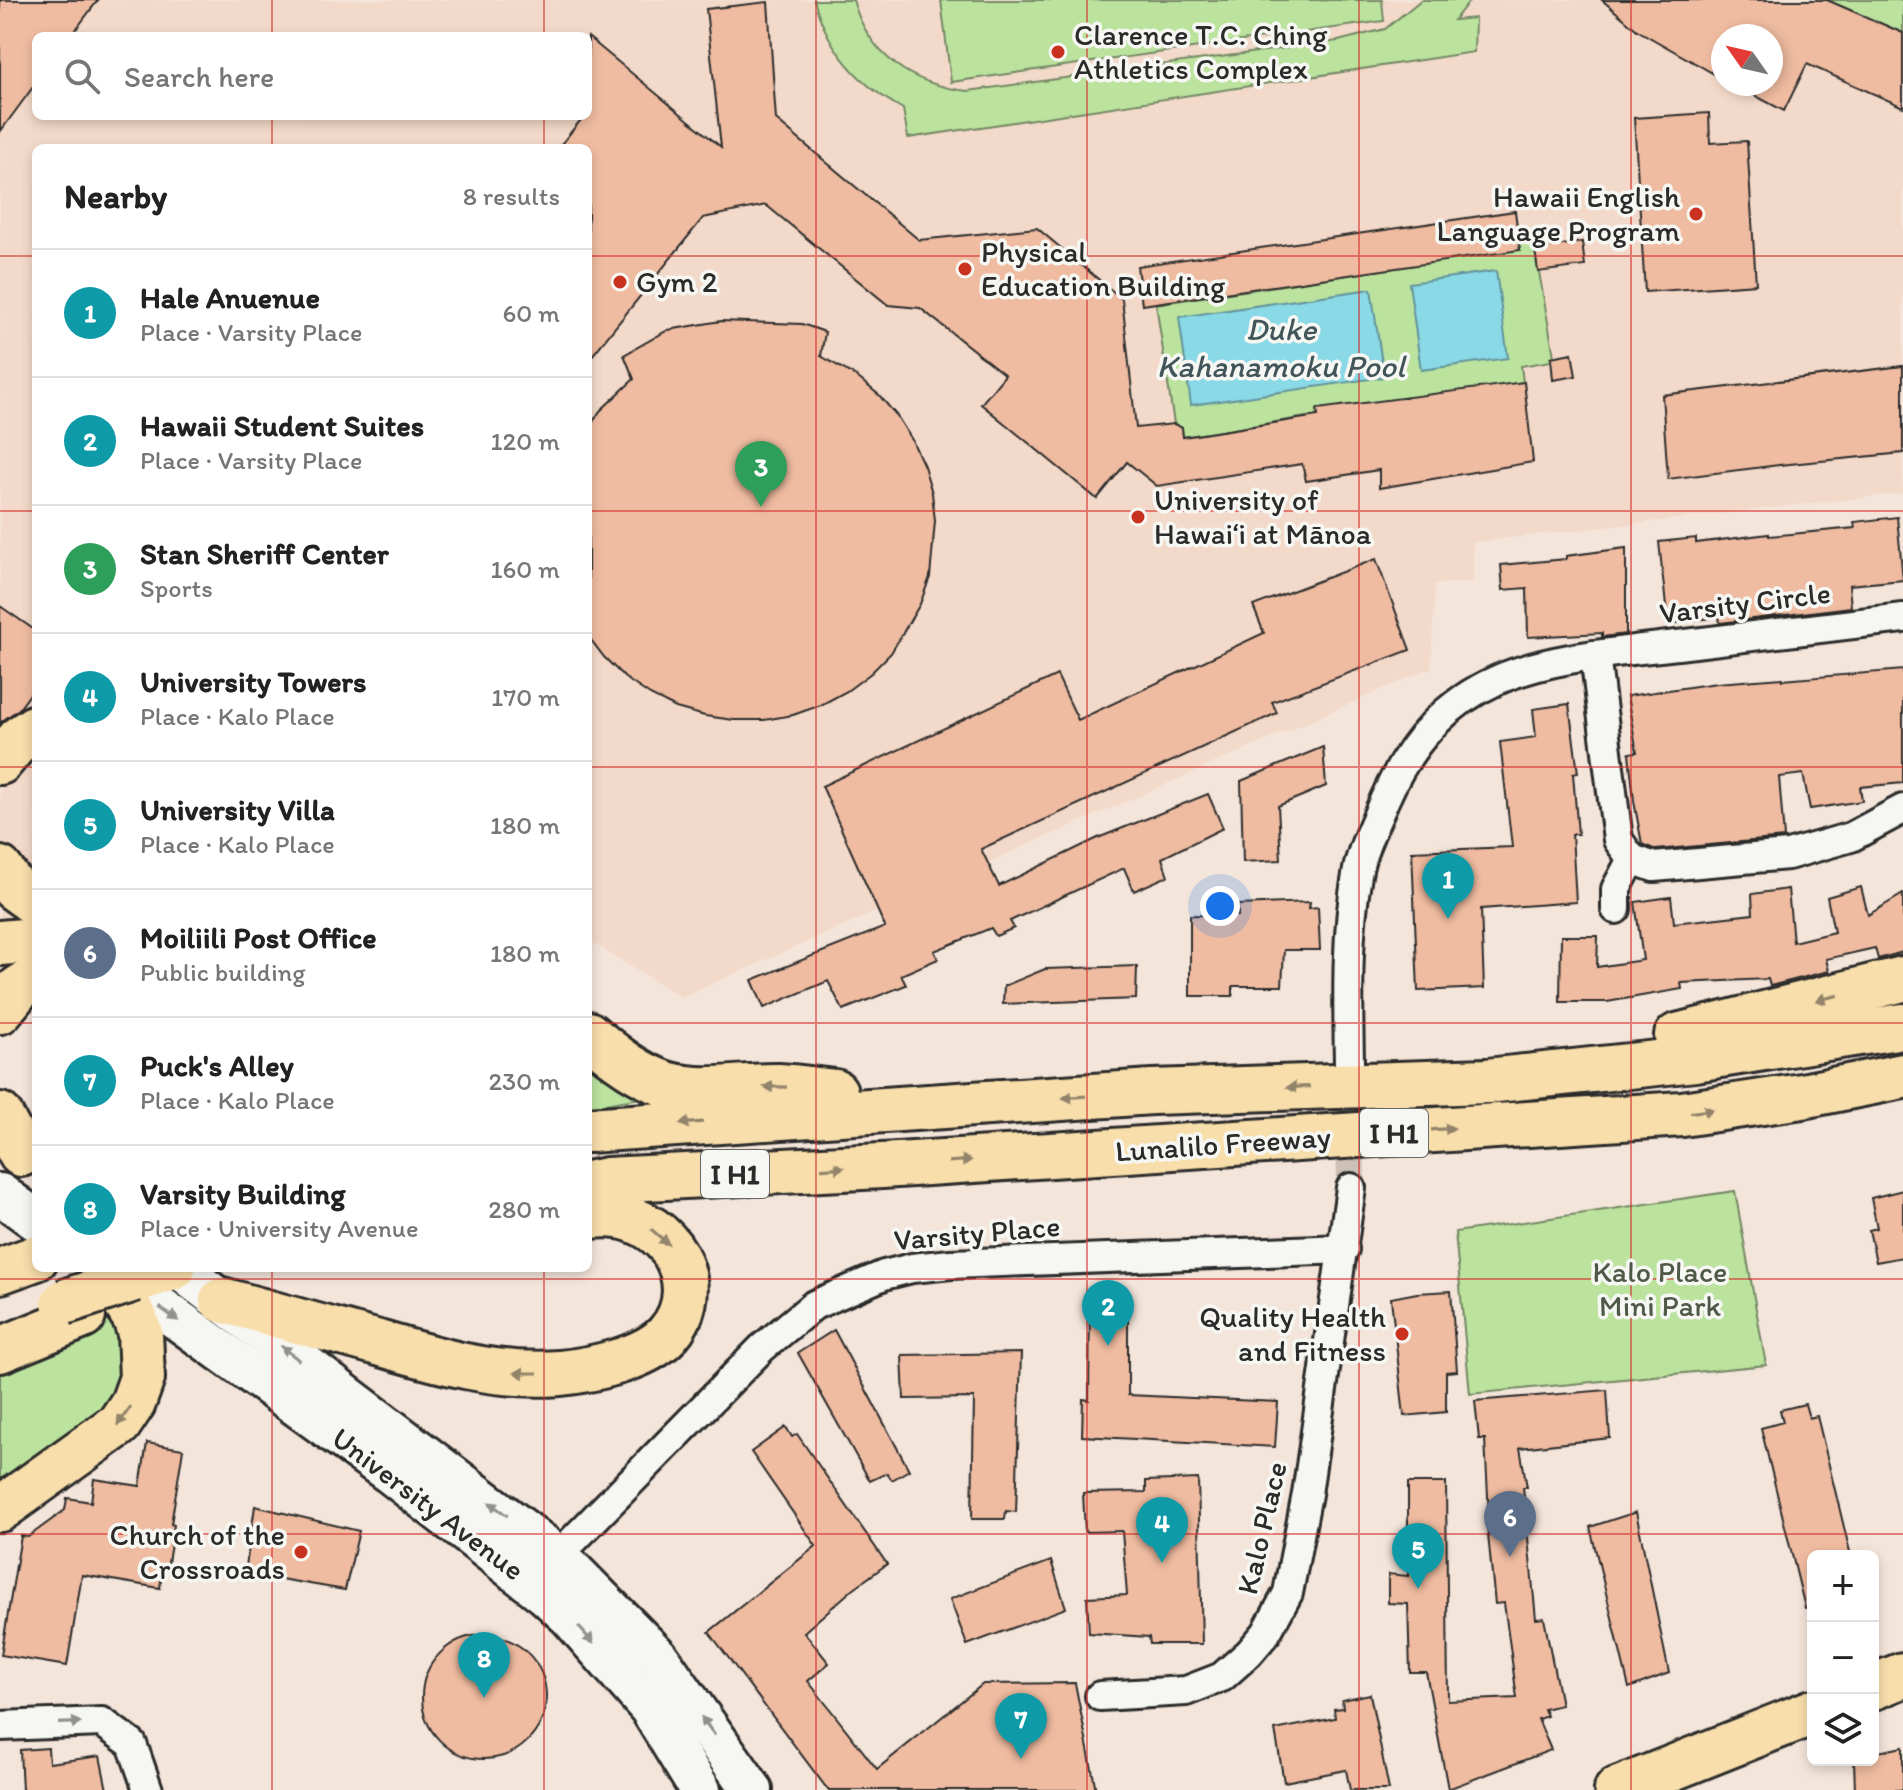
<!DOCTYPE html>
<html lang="en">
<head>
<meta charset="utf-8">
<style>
	:root { --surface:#fff; --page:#f6f6f6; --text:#222; --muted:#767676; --line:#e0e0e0; --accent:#0f766e }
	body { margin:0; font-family:Itim,sans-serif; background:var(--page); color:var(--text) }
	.controls { position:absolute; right:24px; bottom:24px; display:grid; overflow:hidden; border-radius:12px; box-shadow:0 4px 12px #0003 }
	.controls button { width:72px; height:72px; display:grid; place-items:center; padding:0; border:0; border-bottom:2px solid var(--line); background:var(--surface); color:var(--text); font:40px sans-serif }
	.compass { position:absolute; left:1711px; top:24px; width:72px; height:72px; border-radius:50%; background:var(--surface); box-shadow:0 4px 12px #0003; rotate:304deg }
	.you { position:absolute; left:1220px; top:906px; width:28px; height:28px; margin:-20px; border:6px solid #fff; border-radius:50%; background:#1a73e8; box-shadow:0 0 0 12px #1a73e833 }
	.badge { display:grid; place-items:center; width:52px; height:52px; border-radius:50%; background:var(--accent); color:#fff; font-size:26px; font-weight:700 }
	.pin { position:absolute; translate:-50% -66px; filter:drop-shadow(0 2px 4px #0008) }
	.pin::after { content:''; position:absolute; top:42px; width:28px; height:24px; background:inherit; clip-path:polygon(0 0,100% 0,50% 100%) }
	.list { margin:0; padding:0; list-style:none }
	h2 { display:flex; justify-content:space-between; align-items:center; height:104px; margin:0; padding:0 32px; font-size:34px }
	h2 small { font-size:26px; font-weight:400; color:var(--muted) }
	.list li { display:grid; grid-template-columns:52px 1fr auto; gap:24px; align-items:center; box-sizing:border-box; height:128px; padding:0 32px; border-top:2px solid var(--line) }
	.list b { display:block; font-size:30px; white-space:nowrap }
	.list p { margin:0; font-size:26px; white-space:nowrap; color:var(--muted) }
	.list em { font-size:26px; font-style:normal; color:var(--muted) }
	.icon { flex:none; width:44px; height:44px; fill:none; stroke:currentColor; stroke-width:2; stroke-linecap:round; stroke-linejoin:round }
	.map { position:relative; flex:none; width:1903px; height:1790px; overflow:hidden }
	.search { position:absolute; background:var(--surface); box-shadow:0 4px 12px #0003; left:32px; top:32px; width:560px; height:88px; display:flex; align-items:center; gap:20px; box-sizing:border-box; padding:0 28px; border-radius:12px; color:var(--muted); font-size:30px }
	.panel { position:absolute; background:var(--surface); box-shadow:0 4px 12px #0003; left:32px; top:144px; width:560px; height:1128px; border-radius:12px }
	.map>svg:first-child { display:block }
	.built { fill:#f3d9c9; fill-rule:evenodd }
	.green { fill:#bbe39e; stroke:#738764; stroke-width:2 }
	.water { fill:#89d9e6; stroke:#63939b; stroke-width:2 }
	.building { fill:#f0bca1; stroke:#2b2b2b; stroke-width:2 }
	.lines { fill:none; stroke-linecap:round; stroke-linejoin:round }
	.street-tunnel { stroke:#ccc0b7; stroke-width:28; stroke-dasharray:28 14; stroke-linecap:butt }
	.street-casing { stroke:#2b2b2b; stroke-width:34 }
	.secondary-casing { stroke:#2b2b2b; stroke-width:46 }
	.primary-casing { stroke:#2b2b2b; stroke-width:50 }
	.highway-casing { stroke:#2b2b2b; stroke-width:50 }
	.street { stroke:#f6f6f2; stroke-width:28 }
	.secondary { stroke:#f6f6f2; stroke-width:40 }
	.primary { stroke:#f8deab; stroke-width:44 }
	.highway { stroke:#f8deab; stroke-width:44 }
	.highway-bridge-casing { stroke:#2b2b2b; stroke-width:50; stroke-linecap:butt }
	.highway-bridge { stroke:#f8deab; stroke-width:44 }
	.oneway { fill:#92846b }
	.oneway2 { fill:#90908e }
	.grid { fill:none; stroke:#d62828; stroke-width:2; stroke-opacity:0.55 }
	.poi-dot { fill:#c8321e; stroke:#f6f6f2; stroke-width:3 }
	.labels { text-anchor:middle; stroke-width:7; stroke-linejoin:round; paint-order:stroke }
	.shield { fill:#f6f6f2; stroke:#686867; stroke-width:2 }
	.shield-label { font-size:28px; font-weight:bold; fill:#2b2b2b }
	.poi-label { font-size:30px; fill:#2b2b2b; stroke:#f6f6f2; text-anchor:start }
	.street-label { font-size:30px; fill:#2b2b2b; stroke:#f6f6f2 }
	.park-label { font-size:30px; fill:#4f5948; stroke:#f6f6f2 }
	.water-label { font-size:32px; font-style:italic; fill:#42565a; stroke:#f6f6f2 }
</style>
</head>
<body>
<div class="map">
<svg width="1903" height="1790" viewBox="0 0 1903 1790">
	<rect width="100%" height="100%" fill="#f4e5da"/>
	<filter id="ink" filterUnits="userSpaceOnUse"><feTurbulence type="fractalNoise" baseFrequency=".0125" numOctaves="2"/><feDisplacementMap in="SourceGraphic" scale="16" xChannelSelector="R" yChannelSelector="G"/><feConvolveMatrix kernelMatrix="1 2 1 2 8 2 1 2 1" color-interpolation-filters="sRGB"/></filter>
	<g filter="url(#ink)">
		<path class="built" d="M0,0h1903v493l-430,49v40l-38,2 -4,84 -750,329 -93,-57v-792h-552v768l-36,6zM36,36h552v80h-552zM1723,36h48v48h-48z"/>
		<g class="green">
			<path d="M814,0h39c16,56 59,85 115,91l370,-50 47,-12 36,-29h49l-16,20 21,-2 -1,34 -566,86 -5,-29c-45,-25 -75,-59 -89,-109z"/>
			<polygon points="941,0 1382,0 1384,21 951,82"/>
			<polygon points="1827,0 1903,0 1903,33"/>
			<polygon points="1532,233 1554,356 1551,357 1551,361 1521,366 1523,382 1183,437 1182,428 1174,424 1156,304 1501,252 1500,237"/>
			<polygon points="588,1051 646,1097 588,1107"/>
			<polygon points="1735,1191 1766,1365 1470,1394 1455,1232"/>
			<polygon points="130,1309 153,1372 0,1504 0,1365"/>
		</g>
		<g class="water">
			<polygon points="1496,271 1508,358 1421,370 1409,283"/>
			<polygon points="1371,289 1384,377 1191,405 1179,317"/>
		</g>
		<g class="building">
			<polygon points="0,0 98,0 71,36 36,36 36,83 0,132"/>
			<polygon points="1602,0 1827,0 1903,33 1903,107 1807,64 1784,111 1733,84 1771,84 1771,36 1723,36 1723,79 1637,30"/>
			<polygon points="768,2 776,120 919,240 1037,228 1122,299 1136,428 1174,424 1182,428 1183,437 1318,416 1317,409 1524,382 1533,462 1379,488 1379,470 1306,481 1302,464 1157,486 1127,462 1097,499 981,404 1005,375 920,308 888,305 766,205 703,218 588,361 588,148 558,148 584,116 588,116 588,37 721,147 706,9"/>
			<polygon points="1709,113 1710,143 1747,141 1756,284 1645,292 1634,118"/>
			<polygon points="1515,211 1520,250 1142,305 1137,266"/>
			<polygon points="1582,242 1585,266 1538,272 1535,249"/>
			<polygon points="721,321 802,324 825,332 821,356 857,377 879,395 897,416 912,440 924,466 932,493 935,521 930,577 920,604 891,653 871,673 847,691 821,705 793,715 764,720 734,720 705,716 676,708 650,695 625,678 604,657 588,636 588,429 600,411 634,379 624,355 668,330"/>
			<polygon points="1572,353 1576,376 1553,380 1551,357"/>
			<polygon points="1903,366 1903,453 1779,465 1668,479 1662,395"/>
			<polygon points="1897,517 1903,580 1849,585 1851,607 1720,623 1719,617 1668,624 1659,542 1696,538 1696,543 1769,534 1769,536 1855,528 1854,522"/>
			<polygon points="1626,548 1626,634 1602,637 1602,633 1528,637 1527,588 1503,590 1501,565 1566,559 1566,556"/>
			<polygon points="1376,559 1410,650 1272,702 1277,713 981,849 999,886 1098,838 1208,794 1223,828 1162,858 1168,876 1134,891 1124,868 1010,921 1014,928 996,936 991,928 934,951 938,959 901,975 906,985 843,1010 828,981 764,1008 752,980 885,927 822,786 1057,675 1078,720 1264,633 1253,606"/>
			<polygon points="0,606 36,631 36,686 19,709 0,723"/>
			<polygon points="1903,670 1903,783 1860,787 1862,801 1810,809 1803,774 1779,777 1784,838 1656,850 1642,844 1634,801 1629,753 1637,752 1627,696 1717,683 1782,678 1782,680"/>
			<polygon points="1569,704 1578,773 1573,774 1578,834 1572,834 1576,902 1481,909 1484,988 1418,991 1412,851 1512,847 1500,742 1536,737 1533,709"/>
			<polygon points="1323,747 1326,786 1278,806 1281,860 1243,862 1241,781"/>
			<polygon points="1861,887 1868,915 1903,894 1903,952 1878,959 1875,948 1826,959 1829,971 1770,986 1768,979 1681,983 1682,989 1607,1002 1560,1002 1561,936 1598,936 1597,967 1643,960 1635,902 1671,897 1674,923 1753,914 1752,894 1788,889 1793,942 1834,932 1827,897"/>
			<polygon points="1310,902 1309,908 1318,907 1320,950 1284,950 1282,986 1233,986 1233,996 1190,996 1190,915 1238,916 1238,905"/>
			<polygon points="1137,966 1136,999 1003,1004 1004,986 1045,969"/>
			<polygon points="1903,1190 1903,1257 1876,1262 1869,1230 1877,1228 1871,1198"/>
			<polygon points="1451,1291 1457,1371 1446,1372 1446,1412 1404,1416 1391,1298 1417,1293"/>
			<polygon points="1128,1294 1128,1395 1278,1402 1275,1447 1082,1436 1083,1399 1089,1400 1090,1296"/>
			<polygon points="834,1330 909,1470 892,1480 887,1473 870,1481 798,1353"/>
			<polygon points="1021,1353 1016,1512 1006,1511 1005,1519 972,1519 974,1398 904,1399 902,1355"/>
			<polygon points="1607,1390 1610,1438 1520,1448 1527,1487 1523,1487 1536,1619 1544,1618 1561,1705 1544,1709 1547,1716 1538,1719 1551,1750 1448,1789 1426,1672 1410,1672 1408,1604 1388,1603 1388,1574 1408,1576 1408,1483 1446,1483 1448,1701 1517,1698 1504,1603 1495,1604 1486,1515 1489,1515 1485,1439 1479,1439 1475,1401"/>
			<polygon points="1805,1404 1809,1418 1817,1416 1851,1556 1813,1556 1813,1607 1805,1608 1761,1428 1783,1422 1780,1410"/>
			<polygon points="786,1427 792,1437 797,1434 887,1564 853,1589 804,1632 829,1663 808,1681 877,1769 983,1684 1075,1683 1096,1790 828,1790 709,1632 816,1546 751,1452"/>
			<polygon points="147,1443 183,1449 171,1524 174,1525 167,1569 163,1568 160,1588 82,1575 67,1666 1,1655 21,1536 28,1537 65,1510 67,1498 91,1502 94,1479 140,1486"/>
			<polygon points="1198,1479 1202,1644 1150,1644 1149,1637 1089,1633 1087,1597 1127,1595 1122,1531 1085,1532 1083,1493 1146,1492 1146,1481"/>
			<polygon points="255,1506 359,1531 345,1590 245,1573"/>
			<polygon points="1636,1512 1669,1673 1629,1688 1590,1527"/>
			<polygon points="1051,1561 1066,1608 967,1645 950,1599"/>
			<circle cx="484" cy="1697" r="62"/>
			<polygon points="1370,1694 1389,1790 1350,1790 1346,1770 1284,1782 1275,1730 1335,1718 1334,1709 1343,1708 1342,1700"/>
			<polygon points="1903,1747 1903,1790 1855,1790 1854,1760 1873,1760 1873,1753"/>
			<polygon points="48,1748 49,1763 100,1756 107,1790 22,1790 20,1750"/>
		</g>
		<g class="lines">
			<polyline class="street-tunnel" points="1349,1069 1351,1188"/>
			<g class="street-casing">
				<g id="street">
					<polyline points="1595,655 1618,840 1632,859 1654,867 1788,855 1851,837 1903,809"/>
					<polyline points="1616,909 1616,889 1632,859"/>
					<path d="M1349,1063c-1,-62 -3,-127 8,-188 4,-25 17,-50 27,-74 62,-141 167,-141 302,-157 72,-9 145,-17 217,-26"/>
					<polyline points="545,1569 762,1348 814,1305 884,1275 912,1268 951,1264 1344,1249"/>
					<polyline points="1100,1696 1186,1691 1222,1677 1249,1653 1266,1633 1288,1593 1307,1494 1351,1188"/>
					<polyline points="0,1726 102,1722 132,1744 148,1790"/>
				</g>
			</g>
			<g class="secondary-casing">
				<g id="secondary">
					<polyline points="0,1194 36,1220"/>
					<polyline points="106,1268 390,1473 546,1595 570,1617 650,1708 700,1790"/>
					<polyline points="178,1268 559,1557 658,1657 752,1790"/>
				</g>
			</g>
			<g class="primary-casing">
				<g id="primary">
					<polyline points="1873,1687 1903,1675"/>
					<polyline points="1617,1790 1813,1712"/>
				</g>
			</g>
			<g class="highway-casing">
				<g id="highway">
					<polyline points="0,762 21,737 36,727"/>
					<polyline points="0,869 14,888 36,904"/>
					<polyline points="0,943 36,940"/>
					<polyline points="0,1011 18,989 36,977"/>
					<path d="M588,1034c20,17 42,35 67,46 39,17 82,5 123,6 19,1 38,4 57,6"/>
					<polyline points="1677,1036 1903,979"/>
					<polyline points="0,1115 21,1154"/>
					<polyline points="588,1130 1152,1092 1487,1081 1695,1059 1903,1026"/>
					<polyline points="588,1184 607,1180 882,1166 1682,1114 1802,1096 1903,1076"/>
					<polyline points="0,1271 36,1258"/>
					<polyline points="132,1281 173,1268"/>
					<path d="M222,1300c51,14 102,28 153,42 61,18 120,36 185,31 31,-3 85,-14 107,-38 35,-39 15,-96 -31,-114 -15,-7 -32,-6 -48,-5"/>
					<polyline points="0,1350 83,1316"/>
					<polyline points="0,1509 119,1424 133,1403 142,1378 140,1333 135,1318 104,1268"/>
				</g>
			</g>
			<use href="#street" class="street"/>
			<use href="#secondary" class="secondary"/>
			<use href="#primary" class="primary"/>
			<use href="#highway" class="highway"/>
			<g class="highway-bridge-casing">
				<polyline id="highway-bridge" points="64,1302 134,1279"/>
			</g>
			<use href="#highway-bridge" class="highway-bridge"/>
		</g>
		<defs><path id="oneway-solid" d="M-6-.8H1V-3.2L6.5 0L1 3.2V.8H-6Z" transform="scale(2)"/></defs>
		<g class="oneway">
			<use href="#oneway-solid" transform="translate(1827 998) rotate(166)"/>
			<use href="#oneway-solid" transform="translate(775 1087) rotate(-179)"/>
			<use href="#oneway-solid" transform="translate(1298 1087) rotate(178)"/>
			<use href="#oneway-solid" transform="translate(1074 1097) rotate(176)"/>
			<use href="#oneway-solid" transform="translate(1702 1111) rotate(-8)"/>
			<use href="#oneway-solid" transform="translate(691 1123) rotate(176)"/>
			<use href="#oneway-solid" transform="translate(1443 1129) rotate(-4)"/>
			<use href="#oneway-solid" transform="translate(960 1161) rotate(-4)"/>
			<use href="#oneway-solid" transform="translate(833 1168) rotate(-3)"/>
			<use href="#oneway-solid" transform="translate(660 1237) rotate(41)"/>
			<use href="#oneway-solid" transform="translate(526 1373) rotate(-180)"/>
			<use href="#oneway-solid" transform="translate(124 1416) rotate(126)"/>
		</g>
		<g class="oneway2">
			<use href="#oneway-solid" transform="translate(169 1314) rotate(36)"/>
			<use href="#oneway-solid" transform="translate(290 1353) rotate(-142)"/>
			<use href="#oneway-solid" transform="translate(498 1509) rotate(-144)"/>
			<use href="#oneway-solid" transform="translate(586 1635) rotate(49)"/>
			<use href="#oneway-solid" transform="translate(70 1723) rotate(-2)"/>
			<use href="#oneway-solid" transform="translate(708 1726) rotate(-126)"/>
		</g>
	</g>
	<path class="grid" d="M272,0v36M544,0v36M816,0v1790M1087,0v1790M1359,0v1790M1631,0v1790M272,116v32M544,116v32M0,256h36M588,256h1315M0,511h36M588,511h1315M0,767h36M588,767h1315M0,1023h36M588,1023h1315M272,1268v522M544,1268v522M0,1279h1903M0,1534h1903"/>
	<g class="poi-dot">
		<circle cx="1058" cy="52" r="8"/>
		<circle cx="1696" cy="214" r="8"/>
		<circle cx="965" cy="269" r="8"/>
		<circle cx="620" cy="282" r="8"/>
		<circle cx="1138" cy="517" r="8"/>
		<circle cx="1402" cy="1334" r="8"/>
		<circle cx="301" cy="1552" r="8"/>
	</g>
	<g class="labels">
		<g class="shield">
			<rect x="1360" y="1109" width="68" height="48" rx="6"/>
			<rect x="701" y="1150" width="68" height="48" rx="6"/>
		</g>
		<g class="shield-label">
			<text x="1394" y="1143">I H1</text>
			<text x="735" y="1184">I H1</text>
		</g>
		<g class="poi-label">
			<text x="1074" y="45">Clarence T.C. Ching<tspan x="1074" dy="34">Athletics Complex</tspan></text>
			<text x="1680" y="207" text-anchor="end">Hawaii English<tspan x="1680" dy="34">Language Program</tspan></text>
			<text x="981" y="262">Physical<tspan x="981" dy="34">Education Building</tspan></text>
			<text x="636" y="292">Gym 2</text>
			<text x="1154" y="510">University of<tspan x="1154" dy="34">Hawaiʻi at Mānoa</tspan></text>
			<text x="1386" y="1327" text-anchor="end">Quality Health<tspan x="1386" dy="34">and Fitness</tspan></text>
			<text x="285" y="1545" text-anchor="end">Church of the<tspan x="285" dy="34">Crossroads</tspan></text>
		</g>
		<g class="street-label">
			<text transform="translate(1745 603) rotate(-7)" y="10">Varsity Circle</text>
			<text transform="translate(1223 1144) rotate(-4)" y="10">Lunalilo Freeway</text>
			<text transform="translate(977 1233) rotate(-5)" y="10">Varsity Place</text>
			<text transform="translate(428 1504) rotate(37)" y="10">University Avenue</text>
			<text transform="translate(1262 1528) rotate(-77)" y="10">Kalo Place</text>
		</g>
		<g class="park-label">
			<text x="1660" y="1282">Kalo Place<tspan x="1660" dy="34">Mini Park</tspan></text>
		</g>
		<g class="water-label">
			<text x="1281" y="340">Duke<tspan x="1281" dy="37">Kahanamoku Pool</tspan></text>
		</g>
	</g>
</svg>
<div class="controls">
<button>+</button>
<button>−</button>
<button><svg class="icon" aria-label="layers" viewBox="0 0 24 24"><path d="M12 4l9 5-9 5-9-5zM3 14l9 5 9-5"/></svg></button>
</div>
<svg class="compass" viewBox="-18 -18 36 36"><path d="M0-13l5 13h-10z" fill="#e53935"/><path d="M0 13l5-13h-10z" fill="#767676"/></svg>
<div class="you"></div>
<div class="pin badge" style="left:1448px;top:919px;background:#0f9aa8">1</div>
<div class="pin badge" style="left:1108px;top:1346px;background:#0f9aa8">2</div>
<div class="pin badge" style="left:761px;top:507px;background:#2e9e5b">3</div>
<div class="pin badge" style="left:1162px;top:1563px;background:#0f9aa8">4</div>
<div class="pin badge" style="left:1418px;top:1589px;background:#0f9aa8">5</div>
<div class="pin badge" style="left:1510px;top:1557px;background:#5c6f8a">6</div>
<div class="pin badge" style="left:1021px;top:1759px;background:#0f9aa8">7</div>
<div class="pin badge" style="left:484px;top:1698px;background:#0f9aa8">8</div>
<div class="search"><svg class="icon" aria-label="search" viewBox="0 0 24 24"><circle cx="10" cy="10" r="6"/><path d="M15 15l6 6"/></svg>Search here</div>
<section class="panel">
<h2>Nearby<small>8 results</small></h2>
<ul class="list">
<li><span class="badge" style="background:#0f9aa8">1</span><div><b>Hale Anuenue</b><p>Place · Varsity Place</p></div><em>60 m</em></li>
<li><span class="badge" style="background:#0f9aa8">2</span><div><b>Hawaii Student Suites</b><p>Place · Varsity Place</p></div><em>120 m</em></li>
<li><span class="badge" style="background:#2e9e5b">3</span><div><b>Stan Sheriff Center</b><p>Sports</p></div><em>160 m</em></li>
<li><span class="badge" style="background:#0f9aa8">4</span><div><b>University Towers</b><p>Place · Kalo Place</p></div><em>170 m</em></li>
<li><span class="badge" style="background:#0f9aa8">5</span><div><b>University Villa</b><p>Place · Kalo Place</p></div><em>180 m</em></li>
<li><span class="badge" style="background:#5c6f8a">6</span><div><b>Moiliili Post Office</b><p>Public building</p></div><em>180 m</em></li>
<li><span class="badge" style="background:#0f9aa8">7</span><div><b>Puck's Alley</b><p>Place · Kalo Place</p></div><em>230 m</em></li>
<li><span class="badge" style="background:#0f9aa8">8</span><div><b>Varsity Building</b><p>Place · University Avenue</p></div><em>280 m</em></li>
</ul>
</section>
</div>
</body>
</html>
